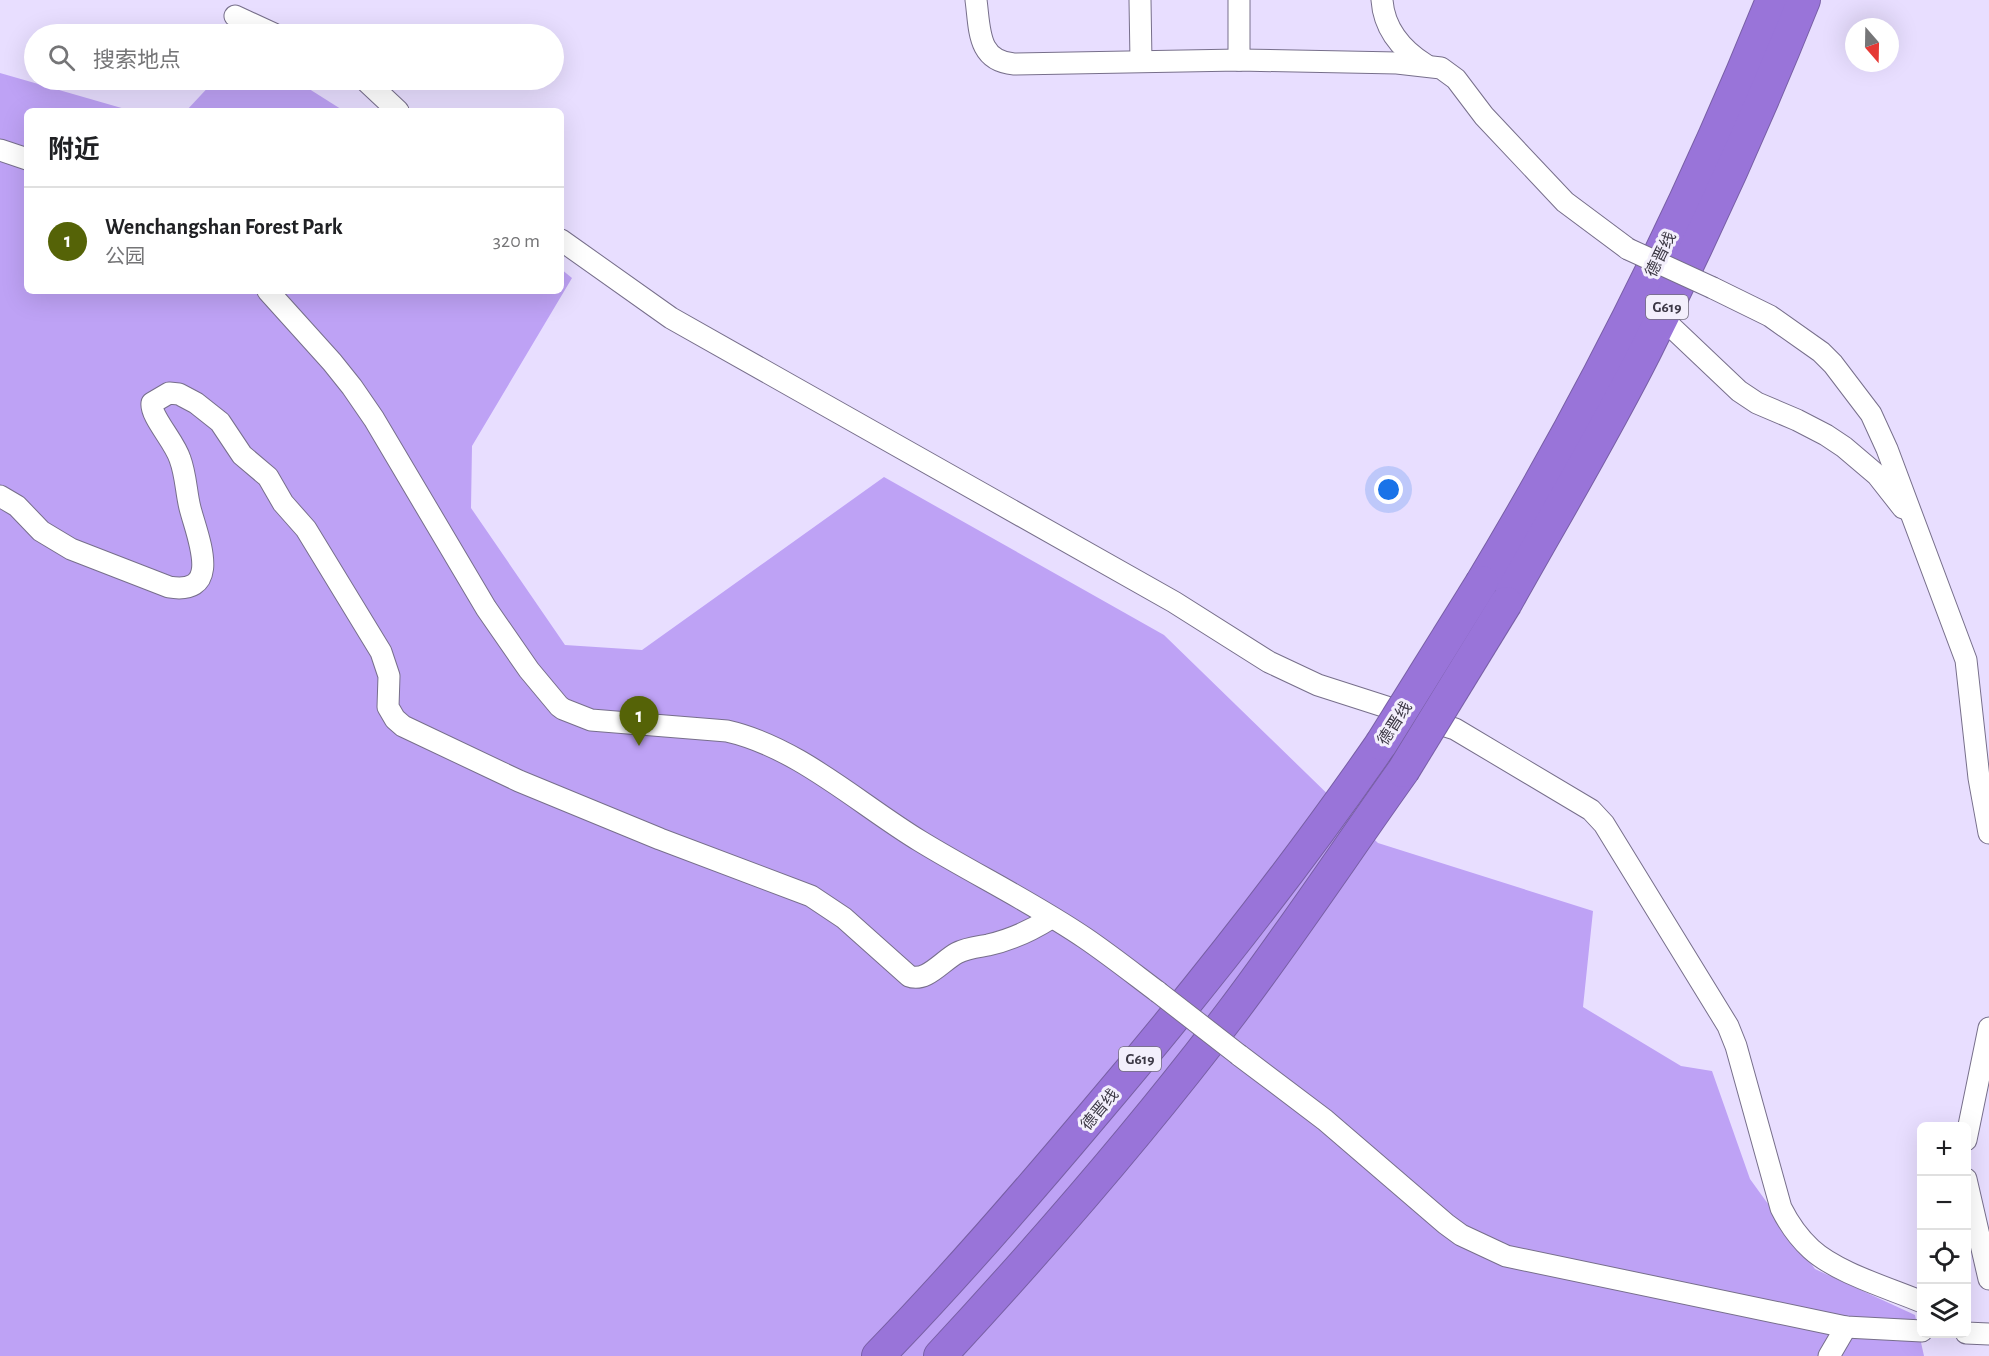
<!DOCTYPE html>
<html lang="zh">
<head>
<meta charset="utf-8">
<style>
	:root { --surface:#fff; --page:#f6f6f6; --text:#202124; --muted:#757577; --line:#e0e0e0; --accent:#556307 }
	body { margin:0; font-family:"Alegreya Sans","Noto Sans SC",sans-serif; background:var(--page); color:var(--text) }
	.controls { position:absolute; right:18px; bottom:18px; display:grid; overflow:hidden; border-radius:9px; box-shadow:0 6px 24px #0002 }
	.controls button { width:54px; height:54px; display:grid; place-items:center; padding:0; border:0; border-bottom:2px solid var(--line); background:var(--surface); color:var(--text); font:30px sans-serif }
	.compass { position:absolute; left:1845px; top:18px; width:54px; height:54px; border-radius:50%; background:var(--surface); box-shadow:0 6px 24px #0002; rotate:160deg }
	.you { position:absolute; left:1389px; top:490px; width:21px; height:21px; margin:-15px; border:4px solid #fff; border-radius:50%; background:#1a73e8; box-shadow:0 0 0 9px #1a73e833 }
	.badge { display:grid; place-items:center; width:39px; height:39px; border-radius:50%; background:var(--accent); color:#fff; font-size:20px; font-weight:700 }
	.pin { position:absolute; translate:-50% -50px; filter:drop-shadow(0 2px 3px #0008) }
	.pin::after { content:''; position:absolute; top:32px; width:21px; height:18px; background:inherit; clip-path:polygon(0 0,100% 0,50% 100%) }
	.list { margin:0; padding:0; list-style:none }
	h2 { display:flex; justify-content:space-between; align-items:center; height:78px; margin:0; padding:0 24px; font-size:26px }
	h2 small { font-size:20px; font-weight:400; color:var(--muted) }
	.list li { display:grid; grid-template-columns:39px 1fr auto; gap:18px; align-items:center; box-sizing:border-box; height:108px; padding:0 24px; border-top:2px solid var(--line) }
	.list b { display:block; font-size:22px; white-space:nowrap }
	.list p { margin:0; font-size:20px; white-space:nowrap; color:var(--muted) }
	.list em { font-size:20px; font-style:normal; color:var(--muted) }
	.icon { flex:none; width:33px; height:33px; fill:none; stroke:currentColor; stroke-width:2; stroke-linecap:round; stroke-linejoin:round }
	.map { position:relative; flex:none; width:1989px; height:1356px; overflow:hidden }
	.search { position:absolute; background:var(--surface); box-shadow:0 6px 24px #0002; left:24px; top:24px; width:540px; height:66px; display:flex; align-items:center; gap:15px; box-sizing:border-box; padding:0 21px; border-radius:33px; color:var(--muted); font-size:22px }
	.panel { position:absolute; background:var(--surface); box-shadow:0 6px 24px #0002; left:24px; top:108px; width:540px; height:186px; border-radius:9px }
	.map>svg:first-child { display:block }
	.green { fill:#bea2f5 }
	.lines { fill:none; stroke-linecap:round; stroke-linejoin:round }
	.minor-casing { stroke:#776f8b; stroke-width:23 }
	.highway-casing { stroke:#785fa5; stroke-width:34 }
	.minor { stroke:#fff; stroke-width:21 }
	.highway { stroke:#9974d9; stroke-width:32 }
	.minor-bridge-casing { stroke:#776f8b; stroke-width:23; stroke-linecap:butt }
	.highway-bridge-casing { stroke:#785fa5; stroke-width:34; stroke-linecap:butt }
	.minor-bridge { stroke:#fff; stroke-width:21 }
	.highway-bridge { stroke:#9974d9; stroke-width:32 }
	.labels { text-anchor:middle; stroke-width:6; stroke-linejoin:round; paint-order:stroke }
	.shield { fill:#f3effc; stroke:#736f7c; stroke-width:1.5 }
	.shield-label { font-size:15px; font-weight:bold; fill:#3c3845 }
	.street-label { font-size:16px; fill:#3c3845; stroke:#f3effc }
</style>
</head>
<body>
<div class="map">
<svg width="1989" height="1356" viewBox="0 0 1989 1356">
	<rect width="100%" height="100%" fill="#e8deff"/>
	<g class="green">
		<polygon points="0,73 132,111 27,111 27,291 561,291 561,269 572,278 472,446 471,508 565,645 642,650 884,477 1164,635 1378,843 1593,911 1583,1007 1681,1066 1712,1071 1750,1179 1815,1269 1915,1315 1924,1356 0,1356"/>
		<polygon points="215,80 295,80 344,111 186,111"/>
	</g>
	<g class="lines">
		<g class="minor-casing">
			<g id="minor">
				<path d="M976,0c4,29 1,61 38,64l225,-4 158,3 44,5 15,11 28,37 81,86 63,47"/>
				<polyline points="1140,0 1141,61"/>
				<path d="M1382,0c2,29 20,50 44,65"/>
				<polyline points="235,16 274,34"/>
				<polyline points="1239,60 1239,0"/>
				<polyline points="365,80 398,111"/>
				<polyline points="0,150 27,159"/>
				<path d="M561,240l110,78 503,284 95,60 49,23 137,44 136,81 13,14 124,202 8,20 45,162c8,16 17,29 30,41 26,24 78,39 111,53"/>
				<polyline points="1713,288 1770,316 1821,352 1833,364 1871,414 1887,449 1966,660 1979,778 1989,833"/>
				<path d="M268,291l64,71 20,25 22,32 112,189 43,62 30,36 4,3 28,11 136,11c71,16 132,73 193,110 54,33 112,61 165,97 25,17 49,36 73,54"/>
				<polyline points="1662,318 1739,391 1757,403 1797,420 1826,435 1844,447 1877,475 1903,508"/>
				<path d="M0,496l17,10 24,25 30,18 98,38c55,9 28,-51 21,-79 -4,-16 -4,-33 -10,-49 -5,-17 -30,-43 -28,-56l17,-10 10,1 17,9 24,19 22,33 26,22 15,26 23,26 75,123 8,24 -1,31 7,12 8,7 116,55 141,58 151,57 33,22 65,58c17,7 33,-15 48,-23 9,-5 20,-6 31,-8 23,-5 44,-15 63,-27"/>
				<polyline points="1239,1055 1325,1120 1446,1224 1461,1235 1506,1256 1846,1327 1922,1331"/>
				<polyline points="1966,1140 1989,1028"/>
				<polyline points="1966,1179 1989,1279"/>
				<polyline points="1966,1333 1989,1334"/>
				<polyline points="1829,1356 1846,1327"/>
			</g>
		</g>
		<g class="highway-casing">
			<g id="highway">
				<path d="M1482,582c112,-186 209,-381 290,-582"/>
				<path d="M1506,603c47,-84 96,-166 139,-251 58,-115 111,-232 159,-352"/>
				<path d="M878,1356c75,-77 145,-158 214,-240 102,-120 199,-242 289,-372"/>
				<path d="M940,1356c102,-110 201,-224 292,-344 59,-78 114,-161 171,-241"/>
			</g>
		</g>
		<use href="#minor" class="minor"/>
		<use href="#highway" class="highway"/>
		<g class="minor-bridge-casing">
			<g id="minor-bridge">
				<polyline points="1628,249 1713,288"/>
				<polyline points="1158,992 1239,1055"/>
			</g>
		</g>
		<g class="highway-bridge-casing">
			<g id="highway-bridge">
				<polyline points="1381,744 1482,582"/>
				<polyline points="1403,771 1506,603"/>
			</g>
		</g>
		<use href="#minor-bridge" class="minor-bridge"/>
		<use href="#highway-bridge" class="highway-bridge"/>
	</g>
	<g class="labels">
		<g class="shield">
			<rect x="1646" y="295" width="42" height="24" rx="4.5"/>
			<rect x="1119" y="1047" width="42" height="24" rx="4.5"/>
		</g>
		<g class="shield-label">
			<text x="1667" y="312">G619</text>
			<text x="1140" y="1064">G619</text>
		</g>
		<g class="street-label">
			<text transform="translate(1660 254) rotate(-64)" y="6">德晋线</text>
			<text transform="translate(1394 723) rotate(-57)" y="6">德晋线</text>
			<text transform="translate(1099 1109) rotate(-50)" y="6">德晋线</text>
		</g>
	</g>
</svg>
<div class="controls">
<button>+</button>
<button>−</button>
<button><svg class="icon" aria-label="locate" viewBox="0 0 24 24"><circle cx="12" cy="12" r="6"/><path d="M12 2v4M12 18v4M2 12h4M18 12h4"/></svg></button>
<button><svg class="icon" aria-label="layers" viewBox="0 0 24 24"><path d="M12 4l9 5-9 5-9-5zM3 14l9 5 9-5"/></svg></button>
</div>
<svg class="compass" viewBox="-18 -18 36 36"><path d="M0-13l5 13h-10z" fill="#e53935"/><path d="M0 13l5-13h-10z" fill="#757577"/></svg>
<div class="you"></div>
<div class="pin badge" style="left:639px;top:746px">1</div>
<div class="search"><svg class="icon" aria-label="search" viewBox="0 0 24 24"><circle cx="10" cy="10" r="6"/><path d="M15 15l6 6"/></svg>搜索地点</div>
<section class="panel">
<h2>附近<small></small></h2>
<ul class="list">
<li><span class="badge">1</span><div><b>Wenchangshan Forest Park</b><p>公园</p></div><em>320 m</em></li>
</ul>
</section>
</div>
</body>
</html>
